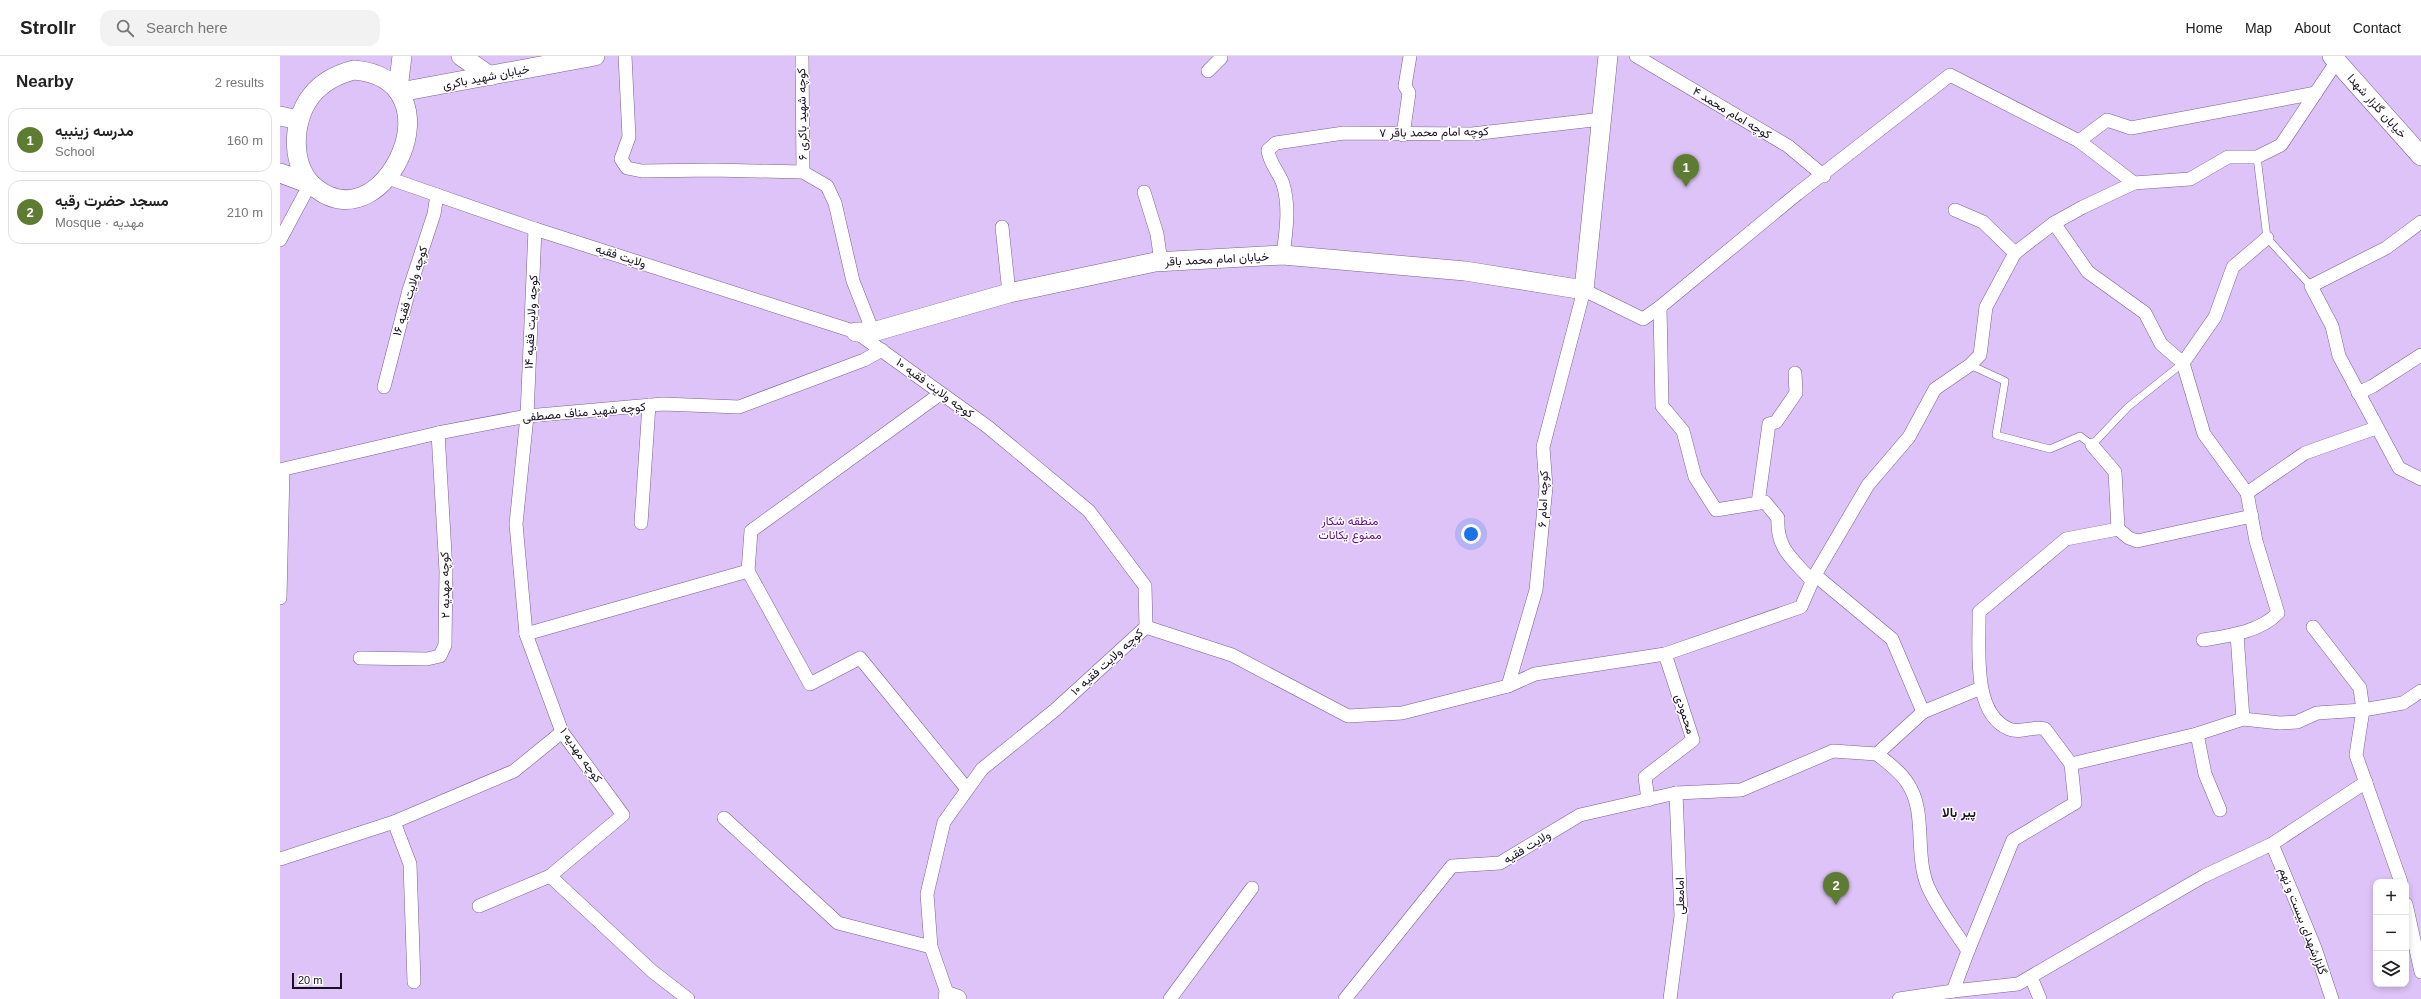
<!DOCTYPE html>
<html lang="en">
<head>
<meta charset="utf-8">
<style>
	:root { --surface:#fff; --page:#f2f2f2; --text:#222; --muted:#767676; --line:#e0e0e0; --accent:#5e7c31 }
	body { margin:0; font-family:Arial,Vazirmatn,sans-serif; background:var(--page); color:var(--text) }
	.controls { position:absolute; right:12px; bottom:12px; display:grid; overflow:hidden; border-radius:8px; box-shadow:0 2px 6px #0003 }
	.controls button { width:36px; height:36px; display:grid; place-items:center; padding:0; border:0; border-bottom:1px solid var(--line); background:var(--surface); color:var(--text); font:20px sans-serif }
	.scale { position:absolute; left:12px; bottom:10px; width:50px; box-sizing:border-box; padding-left:4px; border:2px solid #181020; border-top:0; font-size:11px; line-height:14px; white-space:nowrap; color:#181020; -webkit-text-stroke:3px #fff; paint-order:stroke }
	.you { position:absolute; left:1191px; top:478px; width:14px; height:14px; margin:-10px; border:3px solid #fff; border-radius:50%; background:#1a73e8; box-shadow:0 0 0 6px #1a73e833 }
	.badge { display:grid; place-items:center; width:26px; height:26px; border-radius:50%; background:var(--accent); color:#fff; font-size:13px; font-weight:700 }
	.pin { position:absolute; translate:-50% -33px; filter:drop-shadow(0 1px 2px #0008) }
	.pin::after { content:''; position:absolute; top:21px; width:14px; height:12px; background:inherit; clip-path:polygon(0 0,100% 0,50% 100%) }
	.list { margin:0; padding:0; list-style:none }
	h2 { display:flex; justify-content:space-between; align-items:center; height:52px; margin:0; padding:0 16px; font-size:17px }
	h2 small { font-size:13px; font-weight:400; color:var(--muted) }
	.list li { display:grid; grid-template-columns:26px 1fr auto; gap:12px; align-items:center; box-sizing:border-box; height:64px; margin:0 8px 8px; padding:0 8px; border:1px solid var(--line); border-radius:12px }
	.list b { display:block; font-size:15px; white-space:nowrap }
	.list p { margin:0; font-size:13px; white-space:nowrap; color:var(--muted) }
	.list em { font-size:13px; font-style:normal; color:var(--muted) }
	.icon { flex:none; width:22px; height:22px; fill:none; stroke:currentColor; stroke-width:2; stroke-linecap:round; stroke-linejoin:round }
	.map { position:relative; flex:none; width:2141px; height:943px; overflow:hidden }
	header { display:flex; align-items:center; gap:24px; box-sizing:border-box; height:56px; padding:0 20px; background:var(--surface); border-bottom:1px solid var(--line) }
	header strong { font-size:19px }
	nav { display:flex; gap:22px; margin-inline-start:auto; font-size:14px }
	.search { width:280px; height:36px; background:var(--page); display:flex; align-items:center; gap:10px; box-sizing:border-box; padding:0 14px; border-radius:12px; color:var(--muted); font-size:15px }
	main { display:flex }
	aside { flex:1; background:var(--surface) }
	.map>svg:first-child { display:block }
	.green { fill:#ddc3f7; fill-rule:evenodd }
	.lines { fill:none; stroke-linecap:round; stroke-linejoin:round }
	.lane-casing { stroke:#78638c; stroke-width:8 }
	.street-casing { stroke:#78638c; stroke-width:14 }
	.secondary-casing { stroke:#78638c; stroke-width:20 }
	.lane { stroke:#fff; stroke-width:7 }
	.street { stroke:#fff; stroke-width:13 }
	.secondary { stroke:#fff; stroke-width:19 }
	.labels { text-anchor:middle; stroke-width:3; stroke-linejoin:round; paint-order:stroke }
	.street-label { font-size:12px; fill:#181020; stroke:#fff }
	.park-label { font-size:12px; fill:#60108f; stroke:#fff }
	.neighbourhood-label { font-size:13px; font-weight:bold; fill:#181020; stroke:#fff }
</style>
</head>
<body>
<header>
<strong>Strollr</strong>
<div class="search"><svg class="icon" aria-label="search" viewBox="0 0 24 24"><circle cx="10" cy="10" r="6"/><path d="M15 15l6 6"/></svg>Search here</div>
<nav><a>Home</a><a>Map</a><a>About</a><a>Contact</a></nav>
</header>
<main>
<aside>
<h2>Nearby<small>2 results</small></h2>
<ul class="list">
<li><span class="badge">1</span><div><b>مدرسه زینبیه</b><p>School</p></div><em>160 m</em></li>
<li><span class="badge">2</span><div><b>مسجد حضرت رقیه</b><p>Mosque · مهدیه</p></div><em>210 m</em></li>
</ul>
</aside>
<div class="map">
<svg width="2141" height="943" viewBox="0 0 2141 943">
	<rect width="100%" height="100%" fill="#f1e3ff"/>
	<path class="green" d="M0,0h2141v943h-2141zM2096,826h30v102h-30z"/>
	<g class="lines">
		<g class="lane-casing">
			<g id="lane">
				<polyline points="1977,101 1987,182 2031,230"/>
				<polyline points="1690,309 1725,325 1716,379 1770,393 1800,380 1812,389 1848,351 1903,307"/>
			</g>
		</g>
		<g class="street-casing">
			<g id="street">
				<polyline points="345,0 349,81 341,103 347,112 362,115 433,114 523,116 547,130 555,147 573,225 593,276"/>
				<polyline points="522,0 523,116"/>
				<polyline points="1356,0 1508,90 1544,120"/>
				<polyline points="928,15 941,2 941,0"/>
				<polyline points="1123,79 1129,37 1125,30 1130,0"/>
				<polyline points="1799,85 1827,64 1851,72 2036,37"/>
				<polyline points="108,122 255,173 576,276 708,371 809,455 865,530 866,571 775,654 702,713 664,766 647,838 651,891 668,940 666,943"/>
				<polyline points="864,136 877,178 881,206"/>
				<polyline points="1675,154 1703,166 1735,197"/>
				<polyline points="2141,166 2106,192 2031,230 2052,270 2059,300 2119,412 2141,423"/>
				<path d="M1774,167l34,49 57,41 16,31 22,19 21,71 43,59 9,48 22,72c-18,19 -50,23 -75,27"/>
				<polyline points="722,171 729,237"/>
				<polyline points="255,173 247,360 236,468 246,578 282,676 343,759 270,820 372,915 408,943"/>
				<polyline points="0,184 30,128"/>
				<path d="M1003,199c3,-23 7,-48 0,-71 -4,-12 -14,-21 -15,-34l8,-7 68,-10 128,1 130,-15"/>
				<path d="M1380,251l2,99 21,25 12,46 21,33 49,-8 13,16c-2,31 15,41 34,63"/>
				<polyline points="1903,307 1935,261 1953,211 1987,182"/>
				<polyline points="104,331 129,234 154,158 157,139"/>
				<polyline points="2078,337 2093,330 2141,299"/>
				<polyline points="0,414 158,377 247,360 383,348 459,351 584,304 602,294"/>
				<polyline points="1967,437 2025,397 2096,372"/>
				<polyline points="1478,447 1489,368 1496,366 1516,337 1515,317"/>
				<polyline points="361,467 369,349"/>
				<polyline points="1838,473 1849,482 1857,485 1972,460"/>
				<polyline points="468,515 530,628 580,602 687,733"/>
				<polyline points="1535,519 1612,583 1643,656 1701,632"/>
				<polyline points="0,542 3,414"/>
				<polyline points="866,571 952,599 1068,660 1122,657 1228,630 1255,618 1385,598 1521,551 1535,519 1588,429 1629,381 1655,333 1690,309 1700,299 1706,251 1735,197 1774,167 1803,151 1854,127"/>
				<polyline points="2033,571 2080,632 2083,654 2076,699 2121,826"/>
				<polyline points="246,578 468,515 471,475 660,338"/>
				<polyline points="1957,579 1963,663"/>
				<polyline points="80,602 147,603 160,600 165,589 166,515 158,377"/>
				<polyline points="1228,630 1256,534 1266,431 1263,391 1304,234 1363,263 1380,251 1517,138 1670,19 1799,85 1854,127 1910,123 1948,101 1977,101 2001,89 2057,5"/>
				<polyline points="1917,678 1925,718 1940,754"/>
				<path d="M1597,698c11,9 24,18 31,30 19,28 6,70 20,103 10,22 27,44 40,64l-15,40 65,-7 186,-108 68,-32 94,-62"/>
				<polyline points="1791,708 1917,678 1963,663 2000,667 2017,666 2037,657 2083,654 2123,647 2141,635"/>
				<polyline points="1368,744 1365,721 1413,684 1385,598"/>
				<polyline points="444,762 558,867 651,891"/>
				<polyline points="114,766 130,808 134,926"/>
				<polyline points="1992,788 2035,892 2052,943"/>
				<polyline points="0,803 114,766 234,715 282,676"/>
				<polyline points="2126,848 2141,916"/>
				<polyline points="199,850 270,820"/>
				<path d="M1688,895l45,-111 62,-37 -4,-39 -26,-35c-10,-4 -24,5 -36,0 -38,-16 -29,-83 -30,-117l87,-73 52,-10 -3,-57 -23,-27"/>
				<polyline points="1751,921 1760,943"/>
				<polyline points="890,943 972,832"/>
				<polyline points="1065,943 1172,810 1220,807 1300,759 1396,737 1461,734 1553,695 1597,698 1643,656"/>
				<polyline points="1390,943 1401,860 1396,737"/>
				<polyline points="1619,943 1673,935"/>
			</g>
		</g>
		<g class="secondary-casing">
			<g id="secondary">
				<polyline points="181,0 210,20"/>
				<polyline points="2052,0 2141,100"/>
				<path d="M74,14c107,9 32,172 -37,119 -27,-20 -26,-67 -6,-93 11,-14 27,-22 43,-26z"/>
				<polyline points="118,33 122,0"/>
				<polyline points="120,36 315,0"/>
				<polyline points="0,60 19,64"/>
				<polyline points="0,117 30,128"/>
				<polyline points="576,276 593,276 729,237 875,206 1003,199 1185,215 1304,234 1328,0"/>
				<polyline points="668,940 677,943"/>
			</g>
		</g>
		<use href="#lane" class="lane"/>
		<use href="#street" class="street"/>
		<use href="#secondary" class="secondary"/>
	</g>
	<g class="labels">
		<g class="street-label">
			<text transform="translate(206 21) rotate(-11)" y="4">خیابان شهید باکری</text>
			<text transform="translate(2097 50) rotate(48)" y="4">خیابان گلزار شهدا</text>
			<text transform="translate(1452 57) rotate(31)" y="4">کوچه امام محمد ۴</text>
			<text transform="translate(522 58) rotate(-91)" y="4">کوچه شهید باکری ۶</text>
			<text transform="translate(1154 76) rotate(-1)" y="4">کوچه امام محمد باقر ۷</text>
			<text transform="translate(341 200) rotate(18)" y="4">ولایت فقیه</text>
			<text transform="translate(937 203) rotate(-3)" y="4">خیابان امام محمد باقر</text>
			<text transform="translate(130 235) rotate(-73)" y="4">کوچه ولایت فقیه ۱۶</text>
			<text transform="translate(251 266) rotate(-87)" y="4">کوچه ولایت فقیه ۱۴</text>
			<text transform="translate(655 332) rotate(36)" y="4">کوچه ولایت فقیه ۱۰</text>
			<text transform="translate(304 356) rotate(-5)" y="4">کوچه شهید مناف مصطفی</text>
			<text transform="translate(1263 443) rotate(-88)" y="4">کوچه امام ۶</text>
			<text transform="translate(165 529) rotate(-91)" y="4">کوچه مهدیه ۲</text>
			<text transform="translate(827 606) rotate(-42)" y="4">کوچه ولایت فقیه ۱۰</text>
			<text transform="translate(1405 658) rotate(72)" y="4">محمودی</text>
			<text transform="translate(301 699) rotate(55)" y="4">کوچه مهدیه ۱</text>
			<text transform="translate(1247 791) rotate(-31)" y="4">ولایت فقیه</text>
			<text transform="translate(1400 840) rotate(-91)" y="4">امامعلی</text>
			<text transform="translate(2023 865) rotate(69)" y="4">گلزارشهدای بیست و نهم</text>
		</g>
		<g class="park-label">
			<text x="1070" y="469">منطقه شکار<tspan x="1070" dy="14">ممنوع یکانات</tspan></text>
		</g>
		<g class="neighbourhood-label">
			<text x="1679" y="761">پیر بالا</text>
		</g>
	</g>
</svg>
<div class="controls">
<button>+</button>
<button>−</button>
<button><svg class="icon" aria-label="layers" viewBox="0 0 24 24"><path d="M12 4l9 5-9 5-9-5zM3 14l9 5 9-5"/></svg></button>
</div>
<div class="scale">20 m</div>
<div class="you"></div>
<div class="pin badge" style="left:1406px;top:131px">1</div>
<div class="pin badge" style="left:1556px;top:849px">2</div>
</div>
</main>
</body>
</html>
